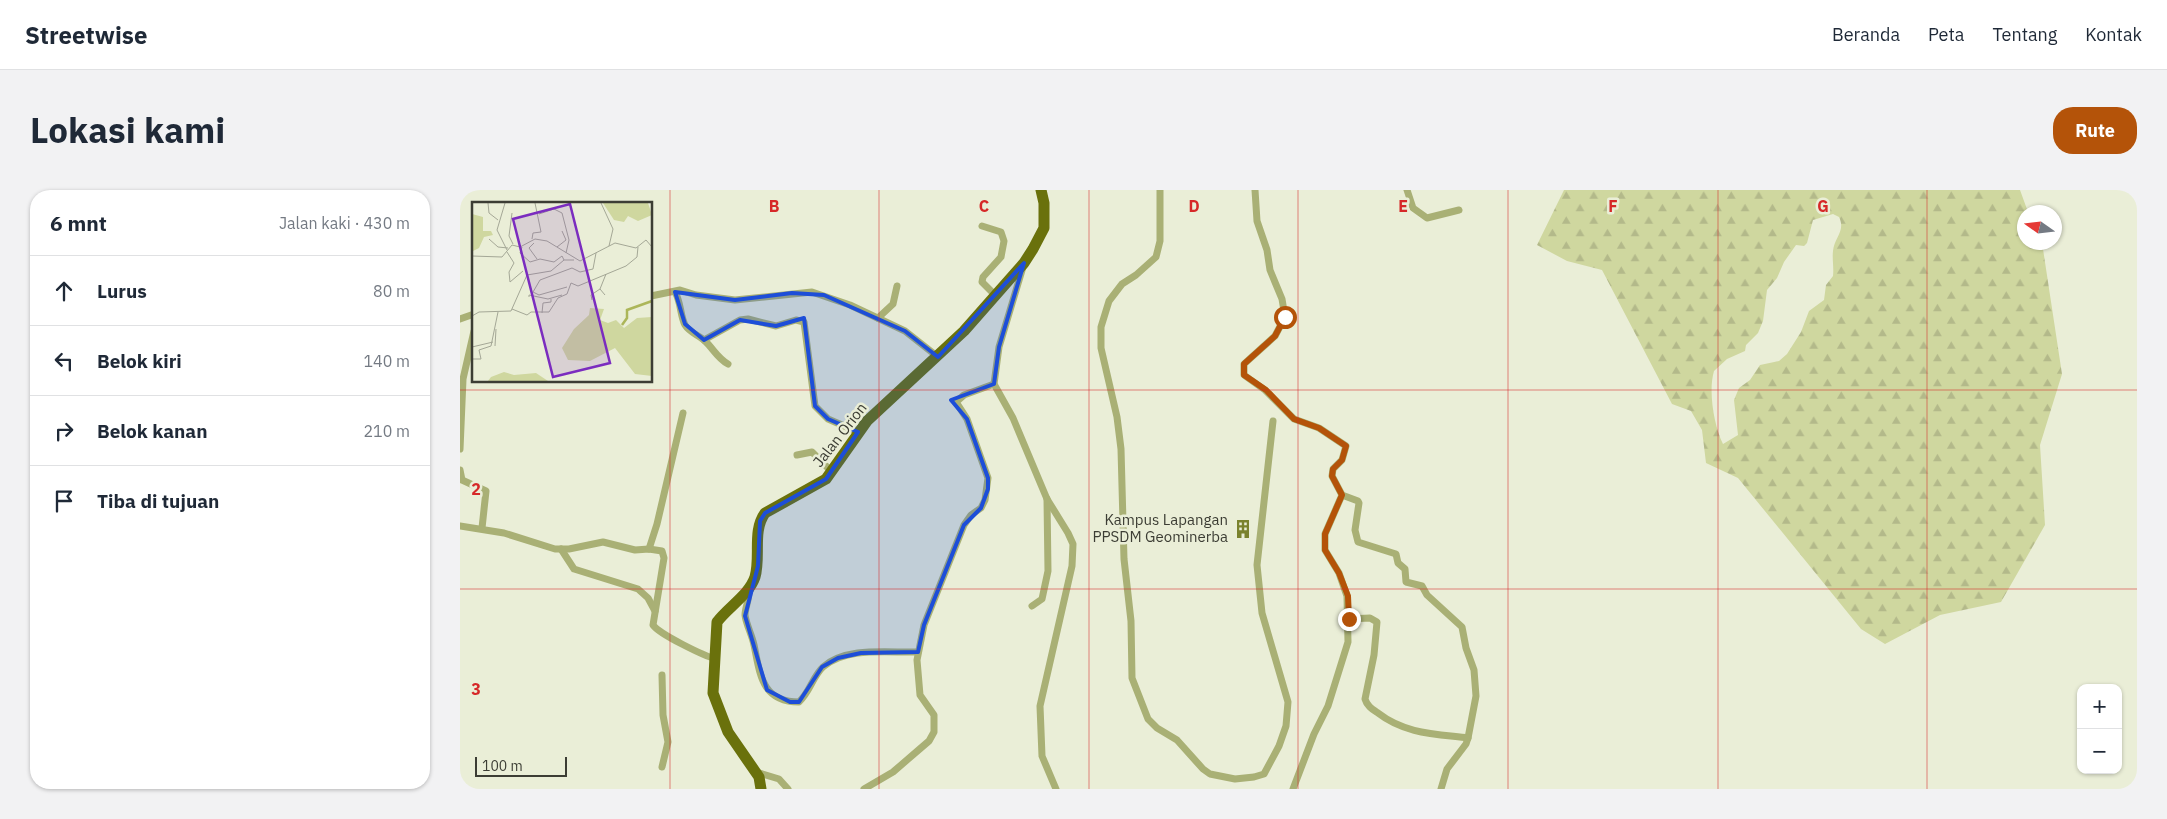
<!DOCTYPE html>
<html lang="id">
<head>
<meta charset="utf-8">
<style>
	:root { --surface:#fff; --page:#f2f2f3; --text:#1f2937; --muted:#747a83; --line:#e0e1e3; --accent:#b45309 }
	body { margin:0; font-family:"IBM Plex Sans",sans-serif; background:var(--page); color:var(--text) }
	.controls { position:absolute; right:15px; bottom:15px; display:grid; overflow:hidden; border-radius:10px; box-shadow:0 1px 4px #0004 }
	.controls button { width:45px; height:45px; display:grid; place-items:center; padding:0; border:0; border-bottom:1px solid var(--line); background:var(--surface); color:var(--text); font:25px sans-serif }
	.compass { position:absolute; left:1557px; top:15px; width:45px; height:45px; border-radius:50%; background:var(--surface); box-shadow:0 1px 4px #0004; rotate:284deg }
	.scale { position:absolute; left:15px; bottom:12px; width:92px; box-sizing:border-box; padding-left:5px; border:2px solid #3c3d34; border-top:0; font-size:14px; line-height:18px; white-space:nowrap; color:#3c3d34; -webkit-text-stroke:4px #eaeed7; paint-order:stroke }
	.stop { position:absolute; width:15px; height:15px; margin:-11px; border:4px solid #b45309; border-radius:50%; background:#fff }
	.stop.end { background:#b45309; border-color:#fff; box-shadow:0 1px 5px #0008 }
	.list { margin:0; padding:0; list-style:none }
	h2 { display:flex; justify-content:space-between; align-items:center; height:65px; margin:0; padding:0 20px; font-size:21px }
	h2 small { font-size:16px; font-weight:400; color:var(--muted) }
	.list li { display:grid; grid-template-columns:32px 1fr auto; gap:15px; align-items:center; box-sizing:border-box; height:70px; padding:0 20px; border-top:1px solid var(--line) }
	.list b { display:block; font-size:19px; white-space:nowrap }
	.list em { font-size:16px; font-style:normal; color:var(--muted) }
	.icon { flex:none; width:28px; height:28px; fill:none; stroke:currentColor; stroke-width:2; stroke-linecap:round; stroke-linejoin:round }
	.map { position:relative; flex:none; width:1677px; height:599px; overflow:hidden; border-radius:20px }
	header { display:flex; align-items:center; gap:30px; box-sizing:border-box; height:70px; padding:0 25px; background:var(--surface); border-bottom:1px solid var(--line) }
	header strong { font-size:24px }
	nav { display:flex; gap:28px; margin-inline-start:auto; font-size:18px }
	.intro { display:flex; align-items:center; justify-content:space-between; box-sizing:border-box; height:120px; padding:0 30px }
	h1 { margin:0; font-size:35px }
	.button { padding:12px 22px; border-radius:20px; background:var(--accent); color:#fff; font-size:18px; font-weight:700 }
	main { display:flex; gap:30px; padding:0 30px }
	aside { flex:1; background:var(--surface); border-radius:20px; box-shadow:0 1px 4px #0004 }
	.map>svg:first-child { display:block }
	.forest { fill:url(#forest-firs); fill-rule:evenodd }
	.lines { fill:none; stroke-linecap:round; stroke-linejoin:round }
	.minor { stroke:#a9b075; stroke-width:7 }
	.trunk { stroke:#6a710c; stroke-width:11 }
	.route { stroke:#b45309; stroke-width:6 }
	.marked { fill:#1d4ed8; fill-opacity:0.2; stroke:#1d4ed8; stroke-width:4; stroke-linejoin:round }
	.grid { fill:none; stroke:#d62828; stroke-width:1; stroke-opacity:0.55 }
	.labels { text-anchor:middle; stroke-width:5; stroke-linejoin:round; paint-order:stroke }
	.street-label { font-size:15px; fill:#3c3d34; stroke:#eaeed7 }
	.poi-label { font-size:15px; fill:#3c3d34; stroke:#eaeed7; text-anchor:end }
	.inset-river { fill:none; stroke:#acb659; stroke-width:2.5 }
	.inset-road { fill:none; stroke:#a4a796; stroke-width:1 }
	.view { fill:#7b2cbf; fill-opacity:0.15; stroke:#7b2cbf; stroke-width:2.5 }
	.inset-edge { fill:none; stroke:#3c3d34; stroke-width:2.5 }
	.grid-label { font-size:16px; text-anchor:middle; font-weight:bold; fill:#d62828; stroke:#eaeed7; stroke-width:5; stroke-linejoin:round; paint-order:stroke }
</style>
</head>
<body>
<header>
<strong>Streetwise</strong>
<nav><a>Beranda</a><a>Peta</a><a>Tentang</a><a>Kontak</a></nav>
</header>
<div class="intro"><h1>Lokasi kami</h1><a class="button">Rute</a></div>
<main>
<aside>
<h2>6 mnt<small>Jalan kaki · 430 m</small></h2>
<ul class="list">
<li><svg class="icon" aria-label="ahead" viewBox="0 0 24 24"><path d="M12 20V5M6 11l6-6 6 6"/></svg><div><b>Lurus</b></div><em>80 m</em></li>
<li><svg class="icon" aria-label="left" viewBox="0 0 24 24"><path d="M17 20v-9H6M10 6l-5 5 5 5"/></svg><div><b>Belok kiri</b></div><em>140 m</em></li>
<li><svg class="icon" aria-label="right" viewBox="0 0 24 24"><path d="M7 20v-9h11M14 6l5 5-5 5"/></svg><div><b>Belok kanan</b></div><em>210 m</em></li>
<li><svg class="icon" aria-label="arrive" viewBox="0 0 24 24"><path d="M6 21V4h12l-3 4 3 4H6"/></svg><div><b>Tiba di tujuan</b></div></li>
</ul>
</aside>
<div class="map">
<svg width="1677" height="599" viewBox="0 0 1677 599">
	<defs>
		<pattern id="forest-firs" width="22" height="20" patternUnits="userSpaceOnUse" patternTransform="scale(1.25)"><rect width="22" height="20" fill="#cfd79f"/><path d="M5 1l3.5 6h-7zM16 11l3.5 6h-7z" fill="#b3b98a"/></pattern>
	</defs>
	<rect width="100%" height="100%" fill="#eaeed7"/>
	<path class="forest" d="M1104,0h456l8,22h-4v30l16,1 3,6 19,125 -22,71 5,80 -44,77 -61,13 -55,29 -24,-15 -123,-151 -32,-15 -4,-33 -11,-19 -19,-7 -70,-134 -35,-9 -30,-16zM1373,24l6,3c7,14 -5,21 -6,34 -1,8 1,16 0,25l-7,9 -2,15 -15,11 -8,21 -14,22 -8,7 -19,4 -10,15 -11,8 -5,12 4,35 -15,9c-9,-18 -15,-53 -9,-73l13,-12 18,-8 1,-6 12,-12 5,-12 4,-31 10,-12 7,-16 12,-17 8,1 3,-3 6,-23z"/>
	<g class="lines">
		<g class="minor">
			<polyline points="700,0 700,51 696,67 676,85 662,94 649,111 641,137 641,158 657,227 661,259 664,369 671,431 672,488 688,529 697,538 717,550 743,579 750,584 775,589 794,587 804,584 819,556 826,536 828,512 802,423 797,375 813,231"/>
			<polyline points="795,0 797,31 807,60 810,80 822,109 825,127 815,146 784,174 784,185 805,200 834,229 859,238 886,256 882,270 873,279 872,286 882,305 898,311 899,313 895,340 898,352 936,364 938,373 945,379 946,392 962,396 967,405 1002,437 1006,458 1014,480 1016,506 1008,548 1006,554 987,579 981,599"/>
			<polyline points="947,0 953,18 967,28 999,20"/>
			<polyline points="522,36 541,42 544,51 541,67 523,87 522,92 535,105"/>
			<polyline points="563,77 539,157 534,194 553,228 587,309 608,343 613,354 612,376 580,516 582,566 596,599"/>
			<path d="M215,102c6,10 5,23 10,33 5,8 12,9 19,15 9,8 13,18 24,24"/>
			<polyline points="191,106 220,100 236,105 275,110 352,102 390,115 445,141 478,167"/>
			<polyline points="418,128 433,114 437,96"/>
			<polyline points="0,129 14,124"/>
			<polyline points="244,150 280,130 288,129 316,136 336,130 344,132 355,216 368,229 398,242"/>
			<polyline points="0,259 3,189 14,141"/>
			<polyline points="337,265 352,262 371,281"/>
			<polyline points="0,280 2,290 26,301 22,338"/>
			<path d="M0,336l44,7 51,16h14l34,-7 32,8 14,-1 13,2 2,7 -11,67c6,9 51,31 63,34"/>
			<polyline points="101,359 114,379 178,399 188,408 195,421"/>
			<polyline points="189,359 197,334 223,223"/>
			<path d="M289,398c1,10 -4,20 -4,27 1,9 7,20 9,30 6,28 7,57 45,57 11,-10 14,-26 24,-35 24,-21 66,-14 95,-15"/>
			<polyline points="572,416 582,409 588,381 587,309"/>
			<path d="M889,429l21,-1 7,4 -3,33 -9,44c2,7 7,10 13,14 27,21 58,21 90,25"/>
			<polyline points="202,577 208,552 203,525 202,485"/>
			<polyline points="296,582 319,589 328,599"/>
			<polyline points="404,599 433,582 469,551 474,542 474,525 460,505 457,470 464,435 504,335 511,325 521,318 525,310 528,288 507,229 496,212 504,205 534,194"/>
			<polyline points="833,599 854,544 868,516 888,452 887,406 879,383 865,360 865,344 882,305"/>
		</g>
		<path class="trunk" d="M301,599l-2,-12 -31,-45 -15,-39 4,-71c11,-15 32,-27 38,-45 6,-21 -3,-46 10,-64l61,-34 41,-58 97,-90 60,-68 9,-14 11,-21v-25l-3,-13"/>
	</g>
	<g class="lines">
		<polyline class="route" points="825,127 815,146 784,174 784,185 806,200 834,229 859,238 886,256 882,270 873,279 872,286 882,305 865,344 865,360 879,383 888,406 889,429"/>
	</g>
	<path class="marked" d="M564,73l-25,84 -5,37 -43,16 16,19 21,59v11l-7,19 -17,17 -40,100 -6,27 -57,1 -23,5 -16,9 -23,35h-9l-23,-12 -22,-74 13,-50 2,-45 5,-8 61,-34 32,-47 -30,-13 -13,-13 -11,-88 -28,8 -36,-6 -36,20 -19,-16 -10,-32 60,8 57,-7 32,2 81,36 33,26z"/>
	<path class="grid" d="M210,0v599M419,0v599M629,0v599M838,0v599M1048,0v599M1258,0v599M1467,0v599M0,200h1677M0,399h1677"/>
	<defs>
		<g id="building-bare" transform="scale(1.5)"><path d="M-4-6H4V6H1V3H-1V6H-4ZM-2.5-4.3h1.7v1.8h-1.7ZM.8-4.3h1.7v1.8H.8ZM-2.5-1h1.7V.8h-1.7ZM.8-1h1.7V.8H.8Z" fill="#7a822d" stroke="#eaeed7" stroke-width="2.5" paint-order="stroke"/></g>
	</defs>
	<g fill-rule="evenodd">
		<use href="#building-bare" x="783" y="339"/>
	</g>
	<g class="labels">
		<g class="street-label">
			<text transform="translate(380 245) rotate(-52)" y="5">Jalan Orion</text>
		</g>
		<g class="poi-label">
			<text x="768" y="335">Kampus Lapangan<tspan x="768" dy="17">PPSDM Geominerba</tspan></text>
		</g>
	</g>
	<g transform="translate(12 12)">
		<rect width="180" height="180" fill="#eaeed7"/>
		<path d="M131,1h45l4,12 -14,6 -10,-5 -4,6 -10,-2zM0,12l11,3v14h8l2,4 -9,2 -5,11 -6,3zM118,106l14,1 -4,11 8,3 8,-3 8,8 13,-10 15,-1v59l-17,-2 -20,-26 -25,13 -22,-1 -6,-12 12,-19 15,-14zM32,170l10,3 22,-2 12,8h-60l3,-4z" fill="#cfd79f"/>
		<path class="inset-river" d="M150,123l5,-7v-8l25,-9"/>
		<path class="inset-road" d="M16,1l1,10 9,7M33,1l-8,27 10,20M129,1l12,26 -4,17M40,11l-3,23 4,8M67,12l15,-5 8,4 7,27 -3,13M17,37l9,8 10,1M60,37l1,-6 8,-1 -6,-29M62,41l-5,5 8,11M50,45l-2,6 10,9 10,-3 14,3 8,-6 2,4M85,45l9,-7 -4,-9M35,50l7,11 -5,9 1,10 13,-11M0,54l30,1 10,-12 8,2 15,-8 12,2 33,20 35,-18 21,5 10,-8 6,7M95,85l-28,8 -6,-3 7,-12 32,-12 8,4 13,-3 3,-16M133,93l-5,-6 6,-15M57,95v-2l19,4 14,-4M120,98l-1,-5 9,-6M40,107l15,6 4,-3h18l9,-14 9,-4 4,-11 7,3 48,-20 11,-9 1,-10M70,111l1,-10 8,-1v-3M0,114l7,-4 32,-1 16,-36 24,-4 13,-11h10M23,144l1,-17M0,145l21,-5M0,157h9l-2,-9 12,-4 7,-34"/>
		<path class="view" d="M98,2l40,159 -57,14 -40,-158z"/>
		<rect width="180" height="180" class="inset-edge"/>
	</g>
	<g class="grid-label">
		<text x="314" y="22">B</text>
		<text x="524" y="22">C</text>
		<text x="734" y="22">D</text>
		<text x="943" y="22">E</text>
		<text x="1153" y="22">F</text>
		<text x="1363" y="22">G</text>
		<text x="16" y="305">2</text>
		<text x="16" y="505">3</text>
	</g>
</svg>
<div class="controls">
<button>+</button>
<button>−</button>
</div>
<svg class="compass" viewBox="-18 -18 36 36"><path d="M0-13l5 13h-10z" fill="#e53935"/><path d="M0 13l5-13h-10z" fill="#747a83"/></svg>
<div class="scale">100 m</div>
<div class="stop" style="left:825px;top:127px"></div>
<div class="stop end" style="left:889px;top:429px"></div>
</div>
</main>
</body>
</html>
